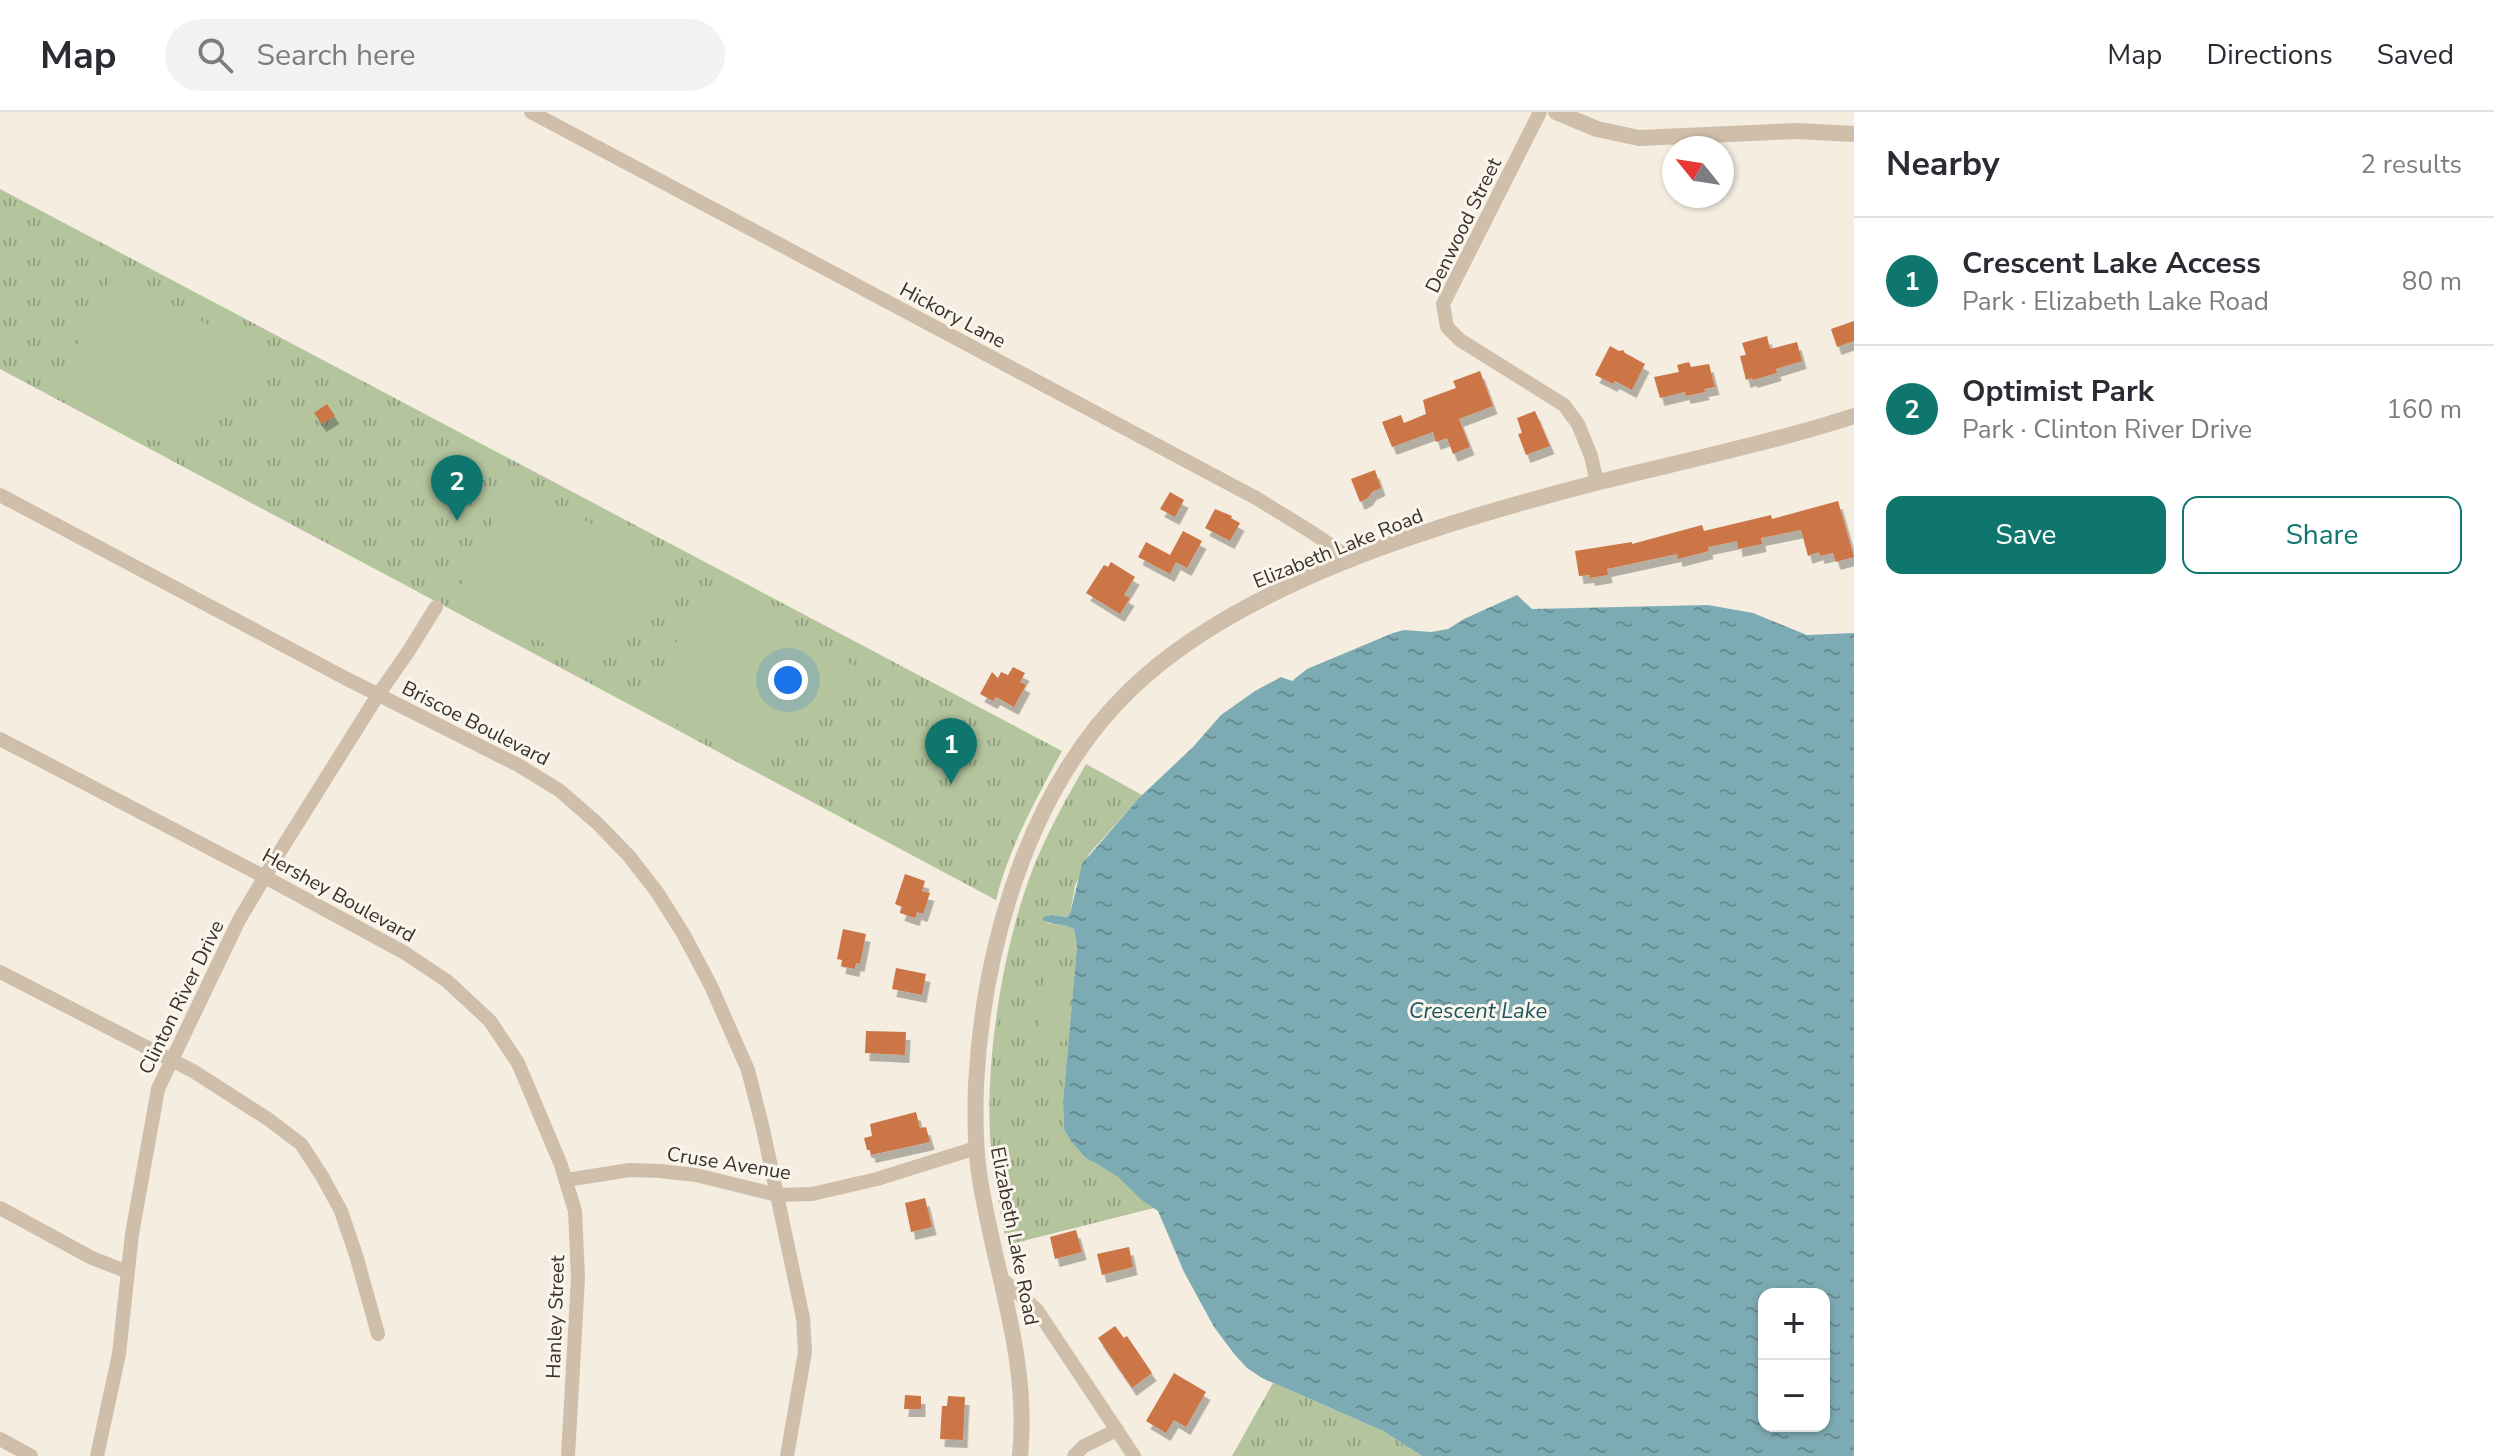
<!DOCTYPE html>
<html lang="en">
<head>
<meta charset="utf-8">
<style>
	:root { --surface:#fff; --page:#f2f2f3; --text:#2b2b33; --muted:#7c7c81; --line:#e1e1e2; --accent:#0f766e }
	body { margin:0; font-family:"Nunito Sans",sans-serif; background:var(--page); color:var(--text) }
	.controls { position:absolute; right:24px; bottom:24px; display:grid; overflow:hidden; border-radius:16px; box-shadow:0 2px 6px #0004 }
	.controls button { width:72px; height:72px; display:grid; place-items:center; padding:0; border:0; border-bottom:2px solid var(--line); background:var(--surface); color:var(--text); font:40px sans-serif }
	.compass { position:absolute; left:1662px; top:24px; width:72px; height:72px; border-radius:50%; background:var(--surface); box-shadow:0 2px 6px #0004; rotate:300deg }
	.you { position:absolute; left:788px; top:568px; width:28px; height:28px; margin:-20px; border:6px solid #fff; border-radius:50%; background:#1a73e8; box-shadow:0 0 0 12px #1a73e833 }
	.badge { display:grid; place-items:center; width:52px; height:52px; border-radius:50%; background:var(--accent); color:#fff; font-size:26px; font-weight:700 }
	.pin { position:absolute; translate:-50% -66px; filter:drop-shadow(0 2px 4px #0008) }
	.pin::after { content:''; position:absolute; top:42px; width:28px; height:24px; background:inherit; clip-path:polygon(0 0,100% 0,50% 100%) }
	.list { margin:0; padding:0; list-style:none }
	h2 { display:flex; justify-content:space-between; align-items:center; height:104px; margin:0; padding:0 32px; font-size:34px }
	h2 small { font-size:26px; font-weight:400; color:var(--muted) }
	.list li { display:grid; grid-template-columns:52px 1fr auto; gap:24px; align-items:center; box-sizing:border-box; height:128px; padding:0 32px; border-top:2px solid var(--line) }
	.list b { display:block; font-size:30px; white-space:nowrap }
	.list p { margin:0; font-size:26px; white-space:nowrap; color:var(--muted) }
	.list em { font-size:26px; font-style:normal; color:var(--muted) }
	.actions { display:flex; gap:16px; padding:24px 32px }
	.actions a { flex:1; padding:18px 0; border:2px solid var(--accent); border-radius:16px; text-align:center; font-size:28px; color:var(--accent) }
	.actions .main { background:var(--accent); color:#fff }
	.icon { flex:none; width:44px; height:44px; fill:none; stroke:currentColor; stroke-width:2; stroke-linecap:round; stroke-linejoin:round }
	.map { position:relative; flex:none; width:1854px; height:1344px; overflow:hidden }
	header { display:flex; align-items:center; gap:48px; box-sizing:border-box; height:112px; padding:0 40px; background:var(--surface); border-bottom:2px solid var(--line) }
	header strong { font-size:38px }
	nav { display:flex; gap:44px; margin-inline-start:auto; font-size:28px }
	.search { width:560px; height:72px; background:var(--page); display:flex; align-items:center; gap:20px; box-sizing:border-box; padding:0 28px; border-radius:44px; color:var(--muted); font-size:30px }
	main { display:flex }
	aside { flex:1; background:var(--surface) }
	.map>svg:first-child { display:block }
	.park { fill:url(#park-tufts) }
	.pitch { fill:#b4c59e }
	.water { fill:url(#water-ripples); fill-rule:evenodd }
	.building { fill:#cc7546; filter:url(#shadow) }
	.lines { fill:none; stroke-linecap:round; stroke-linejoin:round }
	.minor { stroke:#cebeaa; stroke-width:14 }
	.tertiary { stroke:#cebeaa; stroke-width:16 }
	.labels { text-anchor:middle; stroke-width:6; stroke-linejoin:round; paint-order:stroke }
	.street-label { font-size:20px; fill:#3b312a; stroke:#fbf6ed }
	.water-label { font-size:22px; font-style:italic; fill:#1d545f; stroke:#fbf6ed }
</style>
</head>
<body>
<header>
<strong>Map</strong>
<div class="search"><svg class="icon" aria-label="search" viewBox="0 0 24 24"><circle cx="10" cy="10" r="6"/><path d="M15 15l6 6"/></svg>Search here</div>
<nav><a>Map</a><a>Directions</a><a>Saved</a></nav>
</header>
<main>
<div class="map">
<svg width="1854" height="1344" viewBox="0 0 1854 1344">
	<defs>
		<pattern id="park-tufts" width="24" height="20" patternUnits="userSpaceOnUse" patternTransform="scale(2)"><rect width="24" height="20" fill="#b4c59e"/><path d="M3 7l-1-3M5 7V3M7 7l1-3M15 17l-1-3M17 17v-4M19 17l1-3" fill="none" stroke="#94a181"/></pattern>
		<pattern id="water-ripples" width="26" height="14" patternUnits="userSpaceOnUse" patternTransform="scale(2)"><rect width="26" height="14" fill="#7dabb3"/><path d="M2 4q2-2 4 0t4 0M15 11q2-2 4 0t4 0" fill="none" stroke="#688c92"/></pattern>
		<filter id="shadow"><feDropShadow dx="4.5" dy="8" stdDeviation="0" flood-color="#0004"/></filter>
	</defs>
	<rect width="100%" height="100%" fill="#f4ede0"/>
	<g class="park">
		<path d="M0,77l1062,562c-26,48 -53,96 -66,149l-996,-531z"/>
		<path d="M1086,652l56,31 -53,59 -14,32 -5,28 -2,3 -16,-2 -5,8 20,3 7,3 3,17 -14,156 1,27 29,33 25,15 36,31 -147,37c-7,-36 -15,-72 -17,-109 -4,-79 12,-182 39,-257 15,-41 36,-78 57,-115z"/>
		<polygon points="1273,1271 1383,1319 1422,1344 1232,1344"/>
	</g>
	<g class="pitch">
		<path d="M115,162l152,83c-22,35 -49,69 -90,81 -6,2 -12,4 -18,3 -39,-5 -74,-31 -107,-50z"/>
		<polygon points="262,285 287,300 274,324 248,310"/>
		<polygon points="514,371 673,455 647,506 611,534 575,547 454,486"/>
		<path d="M709,474l151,83c-36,52 -60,71 -121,87l-99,-51z"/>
		<polygon points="1043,867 1072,870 1066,930 1037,927"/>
	</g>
	<path class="water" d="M1517,483l15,14 176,-4 45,8 54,22 47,-2v823h-432l-39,-25 -121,-53 -15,-10 -12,-13 -21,-28 -30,-55 -26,-61 -15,-10 -25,-24 -33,-20 -14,-16 -7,-12 -1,-27 14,-156 -3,-17c-10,-6 -21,-3 -31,-9v-3l9,-2 15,2 3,-3 12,-50 57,-66 54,-51 28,-32 34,-24 26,-14 11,4 15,-12 86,-36 11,-3 27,2 17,-3 16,-10zM1764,1182h60v132h-60z"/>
	<g class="building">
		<polygon points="1854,209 1854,229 1837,235 1831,217"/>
		<polygon points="1767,224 1770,237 1797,230 1802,249 1776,257 1777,261 1753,268 1752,266 1746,268 1740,244 1746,243 1742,231"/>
		<polygon points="1610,234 1619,239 1623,238 1625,241 1645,252 1632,278 1615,269 1613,272 1595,263"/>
		<polygon points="1689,250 1691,255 1709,252 1715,275 1704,277 1705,280 1686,284 1685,280 1660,286 1654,265 1679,260 1677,253"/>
		<polygon points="1480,259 1493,294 1459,307 1470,335 1453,342 1447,326 1436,330 1433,320 1392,335 1382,310 1401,303 1404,311 1426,302 1423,288 1456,276 1453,269"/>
		<polygon points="327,292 335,304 322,312 314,301"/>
		<polygon points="1535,299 1550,334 1526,343 1518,322 1522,321 1517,306"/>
		<polygon points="1375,358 1381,376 1372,380 1368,386 1360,390 1351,367"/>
		<polygon points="1170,380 1184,388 1175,405 1160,397"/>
		<polygon points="1838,389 1854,445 1836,450 1833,441 1820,444 1819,440 1808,444 1801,418 1761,426 1762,432 1738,437 1737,429 1708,435 1709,439 1678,447 1677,442 1607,457 1608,463 1590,466 1590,463 1579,464 1575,439 1632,430 1632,432 1702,413 1704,419 1771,403 1772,407"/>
		<polygon points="1215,397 1232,404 1231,406 1240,411 1230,429 1205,416"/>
		<polygon points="1183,419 1202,429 1187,456 1176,450 1170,462 1138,445 1146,430 1170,443"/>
		<polygon points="1111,450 1135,465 1124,483 1130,486 1120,502 1086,481 1104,453 1108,455"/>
		<polygon points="1013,555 1025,561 1020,570 1026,573 1014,595 996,585 993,589 980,582 992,560 998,566 1001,560 1008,563"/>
		<polygon points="905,762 925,769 922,779 930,781 923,802 917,800 915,806 900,801 902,795 895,792"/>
		<polygon points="843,817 866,822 860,852 856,851 855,857 841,854 842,848 837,847"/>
		<polygon points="896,856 926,862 922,883 892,877"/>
		<polygon points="866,919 906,920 905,943 865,941"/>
		<polygon points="916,1000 920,1016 926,1015 930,1030 871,1043 870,1038 867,1038 864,1026 872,1024 870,1012"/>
		<polygon points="925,1086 932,1115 911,1120 905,1091"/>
		<polygon points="1076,1118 1082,1140 1055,1147 1050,1125"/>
		<polygon points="1129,1135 1133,1155 1102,1163 1097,1142"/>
		<polygon points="1115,1214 1124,1226 1127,1224 1152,1261 1132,1276 1098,1226"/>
		<polygon points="1174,1261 1206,1280 1186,1315 1174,1308 1166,1321 1146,1309"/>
		<polygon points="905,1283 921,1284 921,1297 904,1297"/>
		<polygon points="948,1284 965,1285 963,1328 940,1327 942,1294 947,1294"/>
	</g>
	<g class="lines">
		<g class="minor">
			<polyline points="531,0 1256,386 1313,421 1352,448"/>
			<polyline points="1540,0 1443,192 1447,215 1460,228 1564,293 1578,312 1591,344 1597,371"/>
			<polyline points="0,383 347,567 518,653 559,678 597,711 629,744 657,780 684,823 711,874 748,958 763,1017 803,1206 805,1240 787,1344"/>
			<polyline points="0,627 265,765 405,841 447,869 490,909 518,951 561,1053 575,1099 578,1166 568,1344"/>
			<polyline points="0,860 193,959 268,1007 301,1032 322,1064 341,1099 356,1143 378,1222"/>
			<polyline points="566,1068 630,1058 660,1059 696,1063 777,1083 812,1082 877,1067 976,1036"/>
			<polyline points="0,1096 92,1146 128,1160"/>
			<polyline points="1002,1167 1037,1198 1134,1344"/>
			<polyline points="0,1327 31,1344"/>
			<polyline points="97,1344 119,1242 132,1122 158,977 239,808 279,741 378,583 408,540 436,495"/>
			<polyline points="1074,1344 1084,1334 1117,1318"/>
		</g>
		<g class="tertiary">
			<polyline points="1556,0 1597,17 1639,26 1797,19 1854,22"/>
			<path d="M1020,1344c10,-100 -27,-187 -41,-283 -4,-29 -4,-59 -3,-88 7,-136 52,-296 153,-394 113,-111 319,-170 470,-209 85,-21 171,-39 255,-66"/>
		</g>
	</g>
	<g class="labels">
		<g class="street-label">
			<text transform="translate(1463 113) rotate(-64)" y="7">Denwood Street</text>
			<text transform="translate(953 203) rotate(28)" y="7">Hickory Lane</text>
			<text transform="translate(1338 436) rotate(-22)" y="7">Elizabeth Lake Road</text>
			<text transform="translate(476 611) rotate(27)" y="7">Briscoe Boulevard</text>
			<text transform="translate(339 783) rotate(29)" y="7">Hershey Boulevard</text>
			<text transform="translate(181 885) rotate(-64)" y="7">Clinton River Drive</text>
			<text transform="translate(729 1051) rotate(9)" y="7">Cruse Avenue</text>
			<text transform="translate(1015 1124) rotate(79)" y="7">Elizabeth Lake Road</text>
			<text transform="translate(555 1205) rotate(-88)" y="7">Hanley Street</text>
		</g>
		<g class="water-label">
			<text x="1478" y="906">Crescent Lake</text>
		</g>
	</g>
</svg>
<div class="controls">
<button>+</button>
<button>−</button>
</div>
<svg class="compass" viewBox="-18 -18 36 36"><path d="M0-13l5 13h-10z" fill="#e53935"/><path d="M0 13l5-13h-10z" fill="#7c7c81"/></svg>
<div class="you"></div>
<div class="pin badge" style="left:951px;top:672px">1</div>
<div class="pin badge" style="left:457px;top:409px">2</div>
</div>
<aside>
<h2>Nearby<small>2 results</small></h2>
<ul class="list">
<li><span class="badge">1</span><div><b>Crescent Lake Access</b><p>Park · Elizabeth Lake Road</p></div><em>80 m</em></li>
<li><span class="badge">2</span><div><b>Optimist Park</b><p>Park · Clinton River Drive</p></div><em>160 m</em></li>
</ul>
<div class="actions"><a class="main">Save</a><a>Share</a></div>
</aside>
</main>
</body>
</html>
